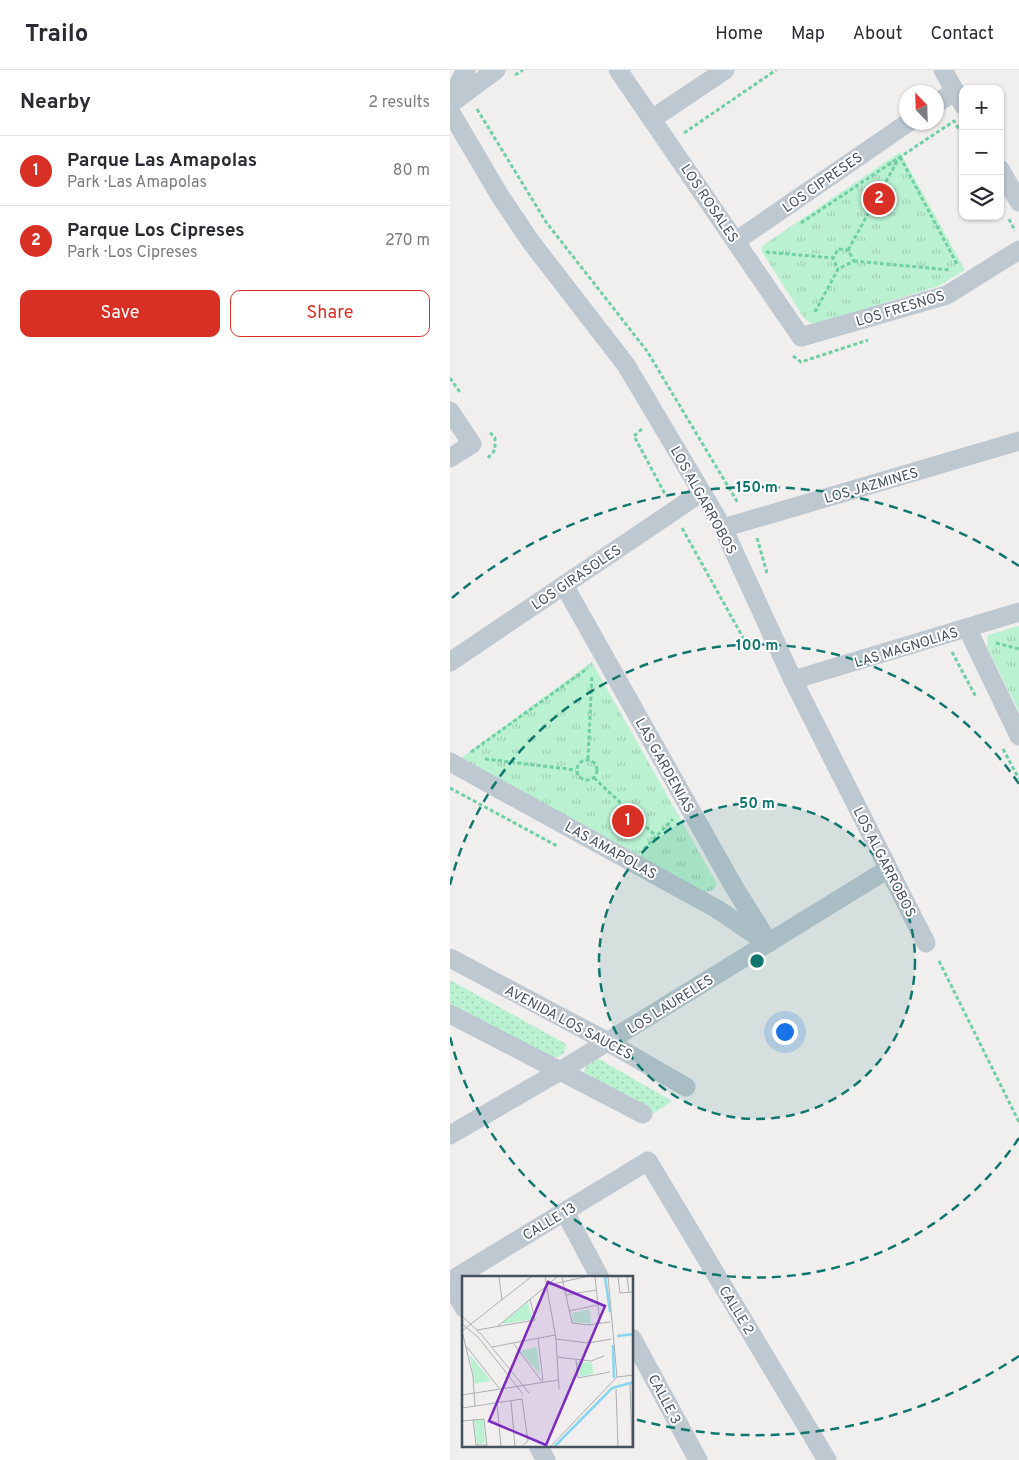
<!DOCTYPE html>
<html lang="en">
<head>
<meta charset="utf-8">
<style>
	:root { --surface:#fff; --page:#f7f7f7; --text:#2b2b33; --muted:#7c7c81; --line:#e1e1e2; --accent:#d93025 }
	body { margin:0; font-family:Overpass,sans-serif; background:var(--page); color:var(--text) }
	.controls { position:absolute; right:15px; top:15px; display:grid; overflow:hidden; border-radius:10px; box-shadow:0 1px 4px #0004 }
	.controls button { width:45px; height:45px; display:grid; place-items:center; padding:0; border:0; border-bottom:1px solid var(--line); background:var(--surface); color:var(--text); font:25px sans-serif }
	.compass { position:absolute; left:449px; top:15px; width:45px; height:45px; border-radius:50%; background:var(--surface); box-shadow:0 1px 4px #0004; rotate:337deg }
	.you { position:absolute; left:334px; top:961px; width:18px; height:18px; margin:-12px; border:4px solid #fff; border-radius:50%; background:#1a73e8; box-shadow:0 0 0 8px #1a73e833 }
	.badge { display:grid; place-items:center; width:32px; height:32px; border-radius:50%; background:var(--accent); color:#fff; font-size:16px; font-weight:700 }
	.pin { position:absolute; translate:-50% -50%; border:2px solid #fff; box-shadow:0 1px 5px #0006 }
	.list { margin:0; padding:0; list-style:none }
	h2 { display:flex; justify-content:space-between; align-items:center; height:65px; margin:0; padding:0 20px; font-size:21px }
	h2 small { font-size:16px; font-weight:400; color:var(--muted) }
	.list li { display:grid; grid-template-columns:32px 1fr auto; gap:15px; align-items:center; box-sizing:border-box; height:70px; padding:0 20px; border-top:1px solid var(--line) }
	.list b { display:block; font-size:19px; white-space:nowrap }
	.list p { margin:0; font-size:16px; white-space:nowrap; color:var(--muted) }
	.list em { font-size:16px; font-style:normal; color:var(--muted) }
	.actions { display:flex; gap:10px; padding:15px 20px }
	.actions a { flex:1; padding:11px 0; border:1px solid var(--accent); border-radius:10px; text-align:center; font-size:18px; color:var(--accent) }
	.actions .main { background:var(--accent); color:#fff }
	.icon { flex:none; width:28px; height:28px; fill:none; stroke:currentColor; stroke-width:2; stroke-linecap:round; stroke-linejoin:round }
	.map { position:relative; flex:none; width:569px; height:1390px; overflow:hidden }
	header { display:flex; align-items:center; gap:30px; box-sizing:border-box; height:70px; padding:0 25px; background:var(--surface); border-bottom:1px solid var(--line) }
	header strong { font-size:24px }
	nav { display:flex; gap:28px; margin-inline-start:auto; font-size:18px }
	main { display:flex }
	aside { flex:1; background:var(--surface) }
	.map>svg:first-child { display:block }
	.grass { fill:url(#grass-dots) }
	.park { fill:url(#park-tufts) }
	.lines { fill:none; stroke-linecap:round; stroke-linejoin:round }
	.path { stroke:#70d0a4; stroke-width:3; stroke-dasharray:4 2.5; stroke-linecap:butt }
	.minor { stroke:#bec8d1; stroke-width:19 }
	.ring { fill:none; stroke:#0f766e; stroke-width:2.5; stroke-dasharray:9 6 }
	.labels { text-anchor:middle; stroke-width:4; stroke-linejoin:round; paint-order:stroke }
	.street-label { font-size:14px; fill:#45515c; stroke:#fff }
	.inset-river { fill:none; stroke:#85d6f0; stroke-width:2.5 }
	.inset-road { fill:none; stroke:#acafb4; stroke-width:1 }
	.view { fill:#7b2cbf; fill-opacity:0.15; stroke:#7b2cbf; stroke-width:2.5 }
	.inset-edge { fill:none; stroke:#45515c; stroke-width:2.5 }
	.centre { fill:#0f766e; stroke:#fff; stroke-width:2.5 }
	.ring-label { font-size:15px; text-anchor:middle; font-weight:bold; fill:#0f766e; stroke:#fff; stroke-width:4; stroke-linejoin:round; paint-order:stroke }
</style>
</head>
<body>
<header>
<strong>Trailo</strong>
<nav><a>Home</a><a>Map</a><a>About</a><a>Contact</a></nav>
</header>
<main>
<aside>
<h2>Nearby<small>2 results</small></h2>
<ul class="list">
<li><span class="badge">1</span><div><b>Parque Las Amapolas</b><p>Park · Las Amapolas</p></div><em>80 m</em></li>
<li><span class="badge">2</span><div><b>Parque Los Cipreses</b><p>Park · Los Cipreses</p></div><em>270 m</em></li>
</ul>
<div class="actions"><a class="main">Save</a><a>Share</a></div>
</aside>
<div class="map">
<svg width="569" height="1390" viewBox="0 0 569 1390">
	<defs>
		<pattern id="grass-dots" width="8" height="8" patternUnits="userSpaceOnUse" patternTransform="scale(1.25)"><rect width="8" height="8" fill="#baf1d1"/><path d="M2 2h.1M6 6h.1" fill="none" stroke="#a1d0b6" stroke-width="1.8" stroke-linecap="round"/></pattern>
		<pattern id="park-tufts" width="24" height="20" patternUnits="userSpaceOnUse" patternTransform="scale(1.25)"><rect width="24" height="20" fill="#baf1d1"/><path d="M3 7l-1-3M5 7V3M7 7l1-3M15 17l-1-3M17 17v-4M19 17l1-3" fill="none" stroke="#a1d0b6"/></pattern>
	</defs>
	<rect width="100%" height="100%" fill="#f1eeee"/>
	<g class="grass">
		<polygon points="0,910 116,974 114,983 108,987 98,987 0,933"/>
		<polygon points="149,989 222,1031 204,1043 137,1008 134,1000 139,993"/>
	</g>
	<g class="park">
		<polygon points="450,82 515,200 489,216 368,253 360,253 354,248 312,182 312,176"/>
		<polygon points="569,556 569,642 537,577 538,565"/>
		<polygon points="142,592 267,814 263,820 253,823 11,688"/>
	</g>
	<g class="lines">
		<g class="path">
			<polyline points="65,5 73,0"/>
			<polyline points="27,39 96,152 197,281 288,433"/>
			<polyline points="234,63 326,0"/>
			<polyline points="450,87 508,196"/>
			<polyline points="559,149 565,161"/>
			<polyline points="351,153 504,51 513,66"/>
			<polyline points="398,180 449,88"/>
			<polyline points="316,182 383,188"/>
			<polyline points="404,191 500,200"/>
			<polyline points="365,242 388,199 404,191 398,180 388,179 383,188 388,199"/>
			<polyline points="343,286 351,292 418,270"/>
			<polyline points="0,308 11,324"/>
			<polyline points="192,359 184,366 215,424"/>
			<polyline points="38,388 45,380 45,368 39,361"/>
			<polyline points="232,458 296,573 302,570"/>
			<polyline points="307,468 317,503"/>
			<polyline points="546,573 569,579"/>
			<polyline points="502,582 526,627"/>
			<polyline points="553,679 569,709"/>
			<polyline points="21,682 138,598"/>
			<polyline points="35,689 126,700"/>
			<polyline points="138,689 142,606"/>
			<circle cx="137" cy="700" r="10"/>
			<polyline points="144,708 206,766"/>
			<polyline points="0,718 107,776"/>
			<polyline points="194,779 223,749"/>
			<polyline points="489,891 569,1052"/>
		</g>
		<g class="minor">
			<polyline points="168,0 351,267 497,225 569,180"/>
			<polyline points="493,0 513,35"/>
			<polyline points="0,30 16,0"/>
			<polyline points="487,33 505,21"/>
			<polyline points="0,34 46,0"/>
			<polyline points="0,41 50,126 81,172 176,295 273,458 343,610 476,873"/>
			<polyline points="202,49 275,0"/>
			<polyline points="550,99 569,132"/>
			<polyline points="286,171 459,52"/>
			<polyline points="0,341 22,374 0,388"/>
			<polyline points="273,458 569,371"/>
			<polyline points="114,515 284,817 319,873"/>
			<polyline points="517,558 569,666"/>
			<polyline points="0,592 252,422"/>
			<polyline points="343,610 569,542"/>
			<polyline points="0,692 267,839 313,870"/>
			<polyline points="0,888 158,972 236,1017"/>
			<polyline points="0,944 193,1044"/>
			<polyline points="0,1065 110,1001 438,799"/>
			<polyline points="115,1142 150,1208"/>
			<polyline points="0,1211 198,1091 377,1390"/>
			<polyline points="0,1213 14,1238"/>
			<polyline points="182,1268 248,1390"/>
			<polyline points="88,1376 96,1390"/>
		</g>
	</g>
	<circle cx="307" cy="891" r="158" fill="#0f766e" fill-opacity=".12"/>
	<g class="ring">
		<circle cx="307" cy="891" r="158"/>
		<path d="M569 1068A316 316 0 0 1 0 967M0 815A316 316 0 0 1 569 714"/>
		<path d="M569 1286A474 474 0 0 1 184 1349M2 528A474 474 0 0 1 569 496"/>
	</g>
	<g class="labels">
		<g class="street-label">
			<text transform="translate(372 112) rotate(-35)" y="5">LOS CIPRESES</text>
			<text transform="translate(260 133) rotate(56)" y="5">LOS ROSALES</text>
			<text transform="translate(450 238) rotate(-17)" y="5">LOS FRESNOS</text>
			<text transform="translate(421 415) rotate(-16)" y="5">LOS JAZMINES</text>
			<text transform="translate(254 430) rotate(61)" y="5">LOS ALGARROBOS</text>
			<text transform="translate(126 507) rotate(-34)" y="5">LOS GIRASOLES</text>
			<text transform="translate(456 577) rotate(-17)" y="5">LAS MAGNOLIAS</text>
			<text transform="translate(215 695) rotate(61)" y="5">LAS GARDENIAS</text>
			<text transform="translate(161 780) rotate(29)" y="5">LAS AMAPOLAS</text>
			<text transform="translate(435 792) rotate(63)" y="5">LOS ALGARROBOS</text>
			<text transform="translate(220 934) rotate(-32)" y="5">LOS LAURELES</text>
			<text transform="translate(119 952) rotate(28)" y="5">AVENIDA LOS SAUCES</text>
			<text transform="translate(99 1151) rotate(-31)" y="5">CALLE 13</text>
			<text transform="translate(287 1240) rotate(59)" y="5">CALLE 2</text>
			<text transform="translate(215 1329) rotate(62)" y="5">CALLE 3</text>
		</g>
	</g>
	<g transform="translate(12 1206)">
		<rect width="171" height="171" fill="#f1eeee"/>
		<path d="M66,26l4,17 -29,5v-2zM128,33l1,15 -18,-2 -1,-9zM75,71l3,27v1l-20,-24zM8,80h1l20,25 -16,3zM115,86h15l1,12 -14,3zM21,143l2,23 -8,3 -3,-25z" fill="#baf1d1"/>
		<path class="inset-river" d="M143,1l5,35M155,60l17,-2M151,69l1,33M92,171l58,-59 22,-6"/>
		<path class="inset-road" d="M37,1l3,23M83,1l11,62 3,50M100,1l10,46 16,2 22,-3M133,1l5,47M146,1l9,100M156,1l2,16 14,-1M165,1l2,15M86,9l37,-8M104,19l30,-5M107,35l28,-6M0,40l19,18 48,59M0,48l16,13 45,57M36,50l59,-49M15,54l58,-10 -5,-21M0,55l69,-54M0,55l11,45 2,30M76,62l5,43M94,63l33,4 22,-4M51,67l30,40M5,71l32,41M30,71l63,-12M95,81l34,4 13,-5M114,84l2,18 32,-6M168,108l2,63M154,113l2,58M0,119l96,-15M49,125l4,46M35,127l4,44M0,132l60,-9 6,42 -7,6M11,144l3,25h11M0,145l22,-2 3,28M88,171l67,-70 17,-2"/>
		<path class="view" d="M86,6l57,24 -59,139 -57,-24z"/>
		<rect width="171" height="171" class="inset-edge"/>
	</g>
	<circle cx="307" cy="891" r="8" class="centre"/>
	<g class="ring-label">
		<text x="307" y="422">150 m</text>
		<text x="307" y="580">100 m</text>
		<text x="307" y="738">50 m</text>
	</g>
</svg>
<div class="controls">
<button>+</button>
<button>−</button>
<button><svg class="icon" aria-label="layers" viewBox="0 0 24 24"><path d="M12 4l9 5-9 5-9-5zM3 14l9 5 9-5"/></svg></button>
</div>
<svg class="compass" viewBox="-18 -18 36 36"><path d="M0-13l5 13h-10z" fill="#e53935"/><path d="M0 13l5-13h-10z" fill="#7c7c81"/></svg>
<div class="you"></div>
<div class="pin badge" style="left:178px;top:751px">1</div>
<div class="pin badge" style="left:429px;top:129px">2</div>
</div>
</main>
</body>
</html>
